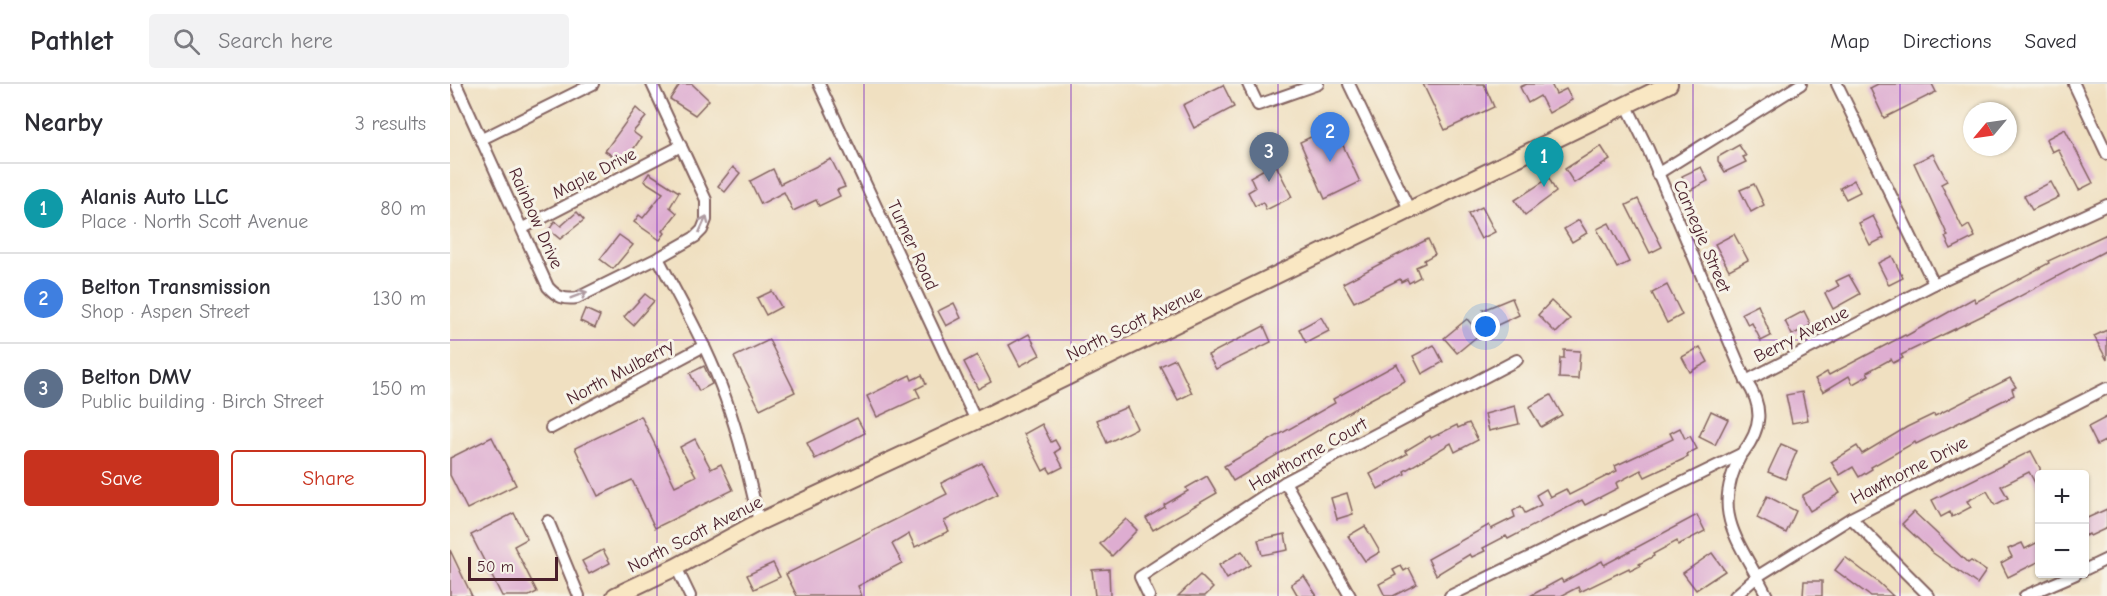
<!DOCTYPE html>
<html lang="en">
<head>
<meta charset="utf-8">
<style>
	:root { --surface:#fff; --page:#f2f2f3; --text:#2b2b33; --muted:#7c7c81; --line:#e1e1e2; --accent:#c8321e }
	body { margin:0; font-family:"Comic Neue",sans-serif; background:var(--page); color:var(--text) }
	.controls { position:absolute; right:18px; bottom:18px; display:grid; overflow:hidden; border-radius:6px; box-shadow:0 2px 4px #0004 }
	.controls button { width:54px; height:54px; display:grid; place-items:center; padding:0; border:0; border-bottom:2px solid var(--line); background:var(--surface); color:var(--text); font:30px sans-serif }
	.compass { position:absolute; left:1513px; top:18px; width:54px; height:54px; border-radius:50%; background:var(--surface); box-shadow:0 2px 4px #0004; rotate:241deg }
	.scale { position:absolute; left:18px; bottom:15px; width:90px; box-sizing:border-box; padding-left:6px; border:3px solid #4a1f2b; border-top:0; font-size:16px; line-height:21px; white-space:nowrap; color:#4a1f2b; -webkit-text-stroke:4px #f7f3e8; paint-order:stroke }
	.you { position:absolute; left:1036px; top:243px; width:21px; height:21px; margin:-15px; border:4px solid #fff; border-radius:50%; background:#1a73e8; box-shadow:0 0 0 9px #1a73e833 }
	.badge { display:grid; place-items:center; width:39px; height:39px; border-radius:50%; background:var(--accent); color:#fff; font-size:20px; font-weight:700 }
	.pin { position:absolute; translate:-50% -50px; filter:drop-shadow(0 2px 3px #0008) }
	.pin::after { content:''; position:absolute; top:32px; width:21px; height:18px; background:inherit; clip-path:polygon(0 0,100% 0,50% 100%) }
	.list { margin:0; padding:0; list-style:none }
	h2 { display:flex; justify-content:space-between; align-items:center; height:78px; margin:0; padding:0 24px; font-size:26px }
	h2 small { font-size:20px; font-weight:400; color:var(--muted) }
	.list li { display:grid; grid-template-columns:39px 1fr auto; gap:18px; align-items:center; box-sizing:border-box; height:90px; padding:0 24px; border-top:2px solid var(--line) }
	.list b { display:block; font-size:22px; white-space:nowrap }
	.list p { margin:0; font-size:20px; white-space:nowrap; color:var(--muted) }
	.list em { font-size:20px; font-style:normal; color:var(--muted) }
	.actions { display:flex; gap:12px; padding:18px 24px }
	.actions a { flex:1; padding:14px 0; border:2px solid var(--accent); border-radius:6px; text-align:center; font-size:21px; color:var(--accent) }
	.actions .main { background:var(--accent); color:#fff }
	.icon { flex:none; width:33px; height:33px; fill:none; stroke:currentColor; stroke-width:2; stroke-linecap:round; stroke-linejoin:round }
	.map { position:relative; flex:none; width:1657px; height:512px; overflow:hidden }
	header { display:flex; align-items:center; gap:36px; box-sizing:border-box; height:84px; padding:0 30px; background:var(--surface); border-bottom:2px solid var(--line) }
	header strong { font-size:28px }
	nav { display:flex; gap:33px; margin-inline-start:auto; font-size:21px }
	.search { width:420px; height:54px; background:var(--page); display:flex; align-items:center; gap:15px; box-sizing:border-box; padding:0 21px; border-radius:6px; color:var(--muted); font-size:22px }
	main { display:flex }
	aside { flex:1; background:var(--surface) }
	.map>svg:first-child { display:block }
	.building { fill:#deadd1 }
	.lines { fill:none; stroke-linecap:round; stroke-linejoin:round }
	.minor-casing { stroke:#846360; stroke-width:14 }
	.secondary-casing { stroke:#846360; stroke-width:20 }
	.minor { stroke:#fff; stroke-width:10 }
	.secondary { stroke:#f9e7c3; stroke-width:16 }
	.oneway { stroke:#ae9aa0 }
	.grid { fill:none; stroke:#7b2cbf; stroke-width:1.5; stroke-opacity:0.55 }
	.labels { text-anchor:middle; stroke-width:6; stroke-linejoin:round; paint-order:stroke }
	.street-label { font-size:18px; fill:#4a1f2b; stroke:#f7f3e8 }
</style>
</head>
<body>
<header>
<strong>Pathlet</strong>
<div class="search"><svg class="icon" aria-label="search" viewBox="0 0 24 24"><circle cx="10" cy="10" r="6"/><path d="M15 15l6 6"/></svg>Search here</div>
<nav><a>Map</a><a>Directions</a><a>Saved</a></nav>
</header>
<main>
<aside>
<h2>Nearby<small>3 results</small></h2>
<ul class="list">
<li><span class="badge" style="background:#0f9aa8">1</span><div><b>Alanis Auto LLC</b><p>Place · North Scott Avenue</p></div><em>80 m</em></li>
<li><span class="badge" style="background:#3f7fe0">2</span><div><b>Belton Transmission</b><p>Shop · Aspen Street</p></div><em>130 m</em></li>
<li><span class="badge" style="background:#5c6f8a">3</span><div><b>Belton DMV</b><p>Public building · Birch Street</p></div><em>150 m</em></li>
</ul>
<div class="actions"><a class="main">Save</a><a>Share</a></div>
</aside>
<div class="map">
<svg width="1657" height="512" viewBox="0 0 1657 512">
	<rect width="100%" height="100%" fill="#f7f3e8"/>
	<filter id="ink" filterUnits="userSpaceOnUse"><feTurbulence type="fractalNoise" baseFrequency=".0167" numOctaves="2"/><feDisplacementMap in="SourceGraphic" scale="12" xChannelSelector="R" yChannelSelector="G"/><feConvolveMatrix kernelMatrix="1 2 1 2 8 2 1 2 1" color-interpolation-filters="sRGB"/></filter>
	<filter id="wash" filterUnits="userSpaceOnUse"><feTurbulence type="fractalNoise" baseFrequency=".008" numOctaves="4" result="noise"/><feDisplacementMap in="SourceGraphic" scale="24" xChannelSelector="R" yChannelSelector="G"/><feGaussianBlur stdDeviation="1.35" result="paint"/><feColorMatrix in="noise" values="0 0 0 0 0 0 0 0 0 0 0 0 0 0 0 0 0 1.4 0 .05"/><feComposite in="paint" operator="in"/></filter>
	<g filter="url(#wash)">
		<rect width="100%" height="100%" fill="#f0e0c1"/>
		<g id="blocks">
			<g class="building">
				<polygon points="230,0 242,0 259,16 245,31 220,15"/>
				<polygon points="973,0 1034,0 1044,23 995,46"/>
				<polygon points="1077,0 1101,0 1106,10 1116,5 1122,16 1099,29 1090,12 1078,19 1070,3"/>
				<polygon points="1428,0 1482,0 1486,8 1434,34 1420,4"/>
				<polygon points="773,1 784,23 744,44 733,21"/>
				<polygon points="186,24 196,33 183,48 191,54 174,79 155,67"/>
				<polygon points="884,42 910,98 875,115 850,58"/>
				<polygon points="1615,45 1643,99 1629,106 1608,65 1602,68 1596,55"/>
				<polygon points="1289,61 1296,72 1293,73 1296,78 1275,88 1268,77 1268,73"/>
				<polygon points="1151,62 1160,76 1124,99 1115,85"/>
				<polygon points="1483,70 1497,97 1491,100 1513,145 1519,141 1525,153 1501,165 1495,153 1498,152 1464,79"/>
				<polygon points="381,75 395,103 387,106 390,112 369,122 366,116 343,127 334,108 311,120 300,97 323,85 330,100"/>
				<polygon points="825,79 842,113 816,126 813,118 805,122 798,108 805,104 800,93"/>
				<polygon points="283,83 290,89 275,108 268,102"/>
				<polygon points="1251,83 1258,97 1239,107 1232,92"/>
				<polygon points="199,89 229,108 220,123 227,129 213,147 215,149 210,156 184,138 189,131 193,134 213,109 194,97"/>
				<polygon points="1099,94 1106,108 1075,131 1065,116"/>
				<polygon points="1404,96 1410,108 1396,115 1390,104"/>
				<polygon points="1601,98 1609,113 1582,126 1574,112"/>
				<polygon points="1304,100 1314,121 1301,128 1290,106"/>
				<polygon points="1188,115 1212,163 1200,169 1176,121"/>
				<polygon points="1032,123 1045,148 1031,155 1018,130"/>
				<polygon points="127,128 134,136 110,155 99,146 105,137 111,142"/>
				<polygon points="1423,132 1434,154 1420,161 1409,139"/>
				<polygon points="1129,136 1137,149 1122,158 1114,145"/>
				<polygon points="1159,139 1179,178 1167,184 1147,145"/>
				<polygon points="1284,150 1298,176 1279,186 1265,160"/>
				<polygon points="1657,150 1657,166 1542,227 1451,271 1453,274 1443,279 1441,275 1417,288 1419,291 1403,300 1399,292 1373,308 1365,295 1377,288 1379,291 1455,251 1456,252 1524,214 1526,218 1599,179 1598,177"/>
				<polygon points="169,151 183,161 163,185 150,175"/>
				<polygon points="978,155 985,170 974,176 975,179 966,183 970,193 959,199 957,195 951,198 950,195 904,218 893,199"/>
				<polygon points="1442,172 1453,194 1439,201 1428,179"/>
				<polygon points="1399,191 1410,210 1383,225 1375,209 1389,202 1386,197"/>
				<polygon points="1217,201 1232,231 1217,239 1202,209"/>
				<polygon points="322,207 331,223 316,231 307,214"/>
				<polygon points="195,210 204,217 183,241 174,233"/>
				<polygon points="1062,214 1069,231 1041,244 1033,226"/>
				<polygon points="1101,217 1120,235 1106,249 1088,231"/>
				<polygon points="504,219 511,234 496,242 488,227"/>
				<polygon points="1308,221 1321,252 1311,257 1302,239 1298,241 1292,229"/>
				<polygon points="135,225 150,232 145,244 130,237"/>
				<polygon points="1354,227 1361,241 1342,251 1335,237"/>
				<polygon points="871,233 879,247 856,259 849,245"/>
				<polygon points="1017,235 1030,250 1007,269 994,254"/>
				<polygon points="814,242 821,258 766,285 758,271"/>
				<polygon points="1657,246 1657,276 1644,252"/>
				<polygon points="579,250 590,271 570,282 559,261"/>
				<polygon points="319,256 345,308 310,325 284,273"/>
				<polygon points="984,261 993,278 972,290 963,272"/>
				<polygon points="1250,263 1258,278 1240,288 1232,273"/>
				<polygon points="1114,266 1130,267 1128,295 1109,294 1110,274 1114,274"/>
				<polygon points="527,271 541,298 528,305 514,278"/>
				<polygon points="725,275 742,309 728,316 710,282"/>
				<polygon points="947,280 955,297 919,316 783,397 774,382 885,319 883,315"/>
				<polygon points="254,282 262,300 249,307 240,289"/>
				<polygon points="460,291 462,296 472,291 476,300 466,305 470,313 427,333 417,312"/>
				<polygon points="1560,294 1566,303 1562,305 1564,311 1466,360 1465,358 1421,383 1422,385 1409,393 1403,383 1390,391 1381,378 1407,362 1412,370 1457,343 1484,330 1485,332"/>
				<polygon points="1352,308 1358,336 1342,339 1336,311"/>
				<polygon points="1101,311 1112,331 1091,343 1079,323"/>
				<polygon points="1065,322 1069,340 1039,347 1035,330"/>
				<polygon points="677,323 687,344 657,359 647,336"/>
				<polygon points="1261,327 1278,335 1265,361 1249,353"/>
				<polygon points="191,332 225,402 246,392 230,363 245,355 261,385 271,380 283,406 205,444 182,396 148,412 125,364"/>
				<polygon points="1657,333 1657,356 1647,361 1638,343"/>
				<polygon points="407,334 415,349 365,375 357,359"/>
				<polygon points="1019,339 1028,356 1005,368 1001,359 954,387 955,390 928,405 920,390 957,370 955,367 980,352 981,354 1007,341 1008,344"/>
				<polygon points="592,340 601,358 605,356 610,365 605,368 613,383 601,389 598,384 593,387 574,350"/>
				<polygon points="1230,344 1235,355 1240,352 1247,365 1237,370 1238,373 1195,393 1191,386 1166,399 1168,404 1135,421 1132,416 1058,455 1056,452 1033,464 1035,467 1022,473 1020,470 986,491 978,475 1039,441 1041,445 1065,433 1063,427 1071,422 1075,429 1091,421 1086,411 1096,405 1100,413 1116,405 1119,411 1167,387 1165,382 1223,355 1220,349"/>
				<polygon points="42,353 66,401 17,425 0,391 0,374"/>
				<polygon points="1331,360 1347,367 1335,395 1318,388"/>
				<polygon points="1581,367 1590,384 1590,408 1579,388 1551,402 1558,414 1545,421 1537,407 1517,417 1521,423 1502,433 1500,428 1491,433 1482,416"/>
				<polygon points="532,379 548,410 494,437 499,447 465,463 459,450 442,460 452,479 408,502 412,512 347,512 336,490 497,410 491,399"/>
				<polygon points="757,392 767,409 703,446 696,434 715,423 714,421 738,407 736,404"/>
				<polygon points="1381,395 1390,409 1360,427 1353,415 1353,411"/>
				<polygon points="897,409 903,430 887,435 881,414"/>
				<polygon points="1317,412 1346,427 1336,449 1307,434"/>
				<polygon points="1657,425 1657,444 1640,452 1639,450 1635,452 1635,435"/>
				<polygon points="1464,428 1518,479 1521,477 1536,487 1527,500 1483,469 1452,440"/>
				<polygon points="64,429 77,455 64,462 87,508 79,512 52,512 21,451"/>
				<polygon points="1247,431 1255,447 1228,461 1227,457 1203,470 1204,472 1189,480 1190,482 1180,487 1179,484 1130,508 1128,503 1111,512 1080,512 1111,495 1113,498 1152,477 1154,481"/>
				<polygon points="676,435 687,446 662,472 650,460"/>
				<polygon points="915,442 930,468 915,477 898,452"/>
				<polygon points="835,450 838,466 812,471 808,456"/>
				<polygon points="1590,457 1590,477 1558,493 1551,479 1562,473 1558,465 1572,459 1575,465"/>
				<polygon points="0,466 22,512 0,512"/>
				<polygon points="153,466 160,479 139,490 132,477"/>
				<polygon points="792,467 800,481 777,495 769,481"/>
				<polygon points="1262,469 1275,487 1246,506 1233,489"/>
				<polygon points="1395,473 1428,498 1443,512 1420,512 1385,486"/>
				<polygon points="323,479 330,493 304,505 297,491"/>
				<polygon points="951,482 954,487 959,484 967,500 943,512 935,512 929,500 946,491 943,486"/>
				<polygon points="659,485 660,512 645,512 642,486"/>
				<polygon points="750,491 763,504 755,512 728,512"/>
				<polygon points="854,492 867,512 848,512 841,500"/>
				<polygon points="1354,497 1372,497 1372,512 1353,512"/>
			</g>
		</g>
	</g>
	<g filter="url(#ink)">
		<use href="#blocks" fill-opacity="0" stroke="#846360" stroke-width="1.5"/>
		<g class="lines">
			<g class="minor-casing">
				<g id="minor">
					<path d="M6,0l92,203c9,10 16,13 29,11l81,-40 37,-21 7,-7 4,-10v-20l-54,-116"/>
					<polyline points="369,0 526,337"/>
					<polyline points="798,0 808,21 868,0"/>
					<polyline points="899,0 960,127"/>
					<polyline points="1387,0 1484,200"/>
					<polyline points="1624,0 1657,70"/>
					<polyline points="32,55 143,0"/>
					<polyline points="1207,90 1351,0"/>
					<polyline points="73,144 231,62"/>
					<path d="M208,174c22,42 46,83 63,128 17,44 28,90 38,136"/>
					<polyline points="1296,297 1484,200 1657,121"/>
					<polyline points="101,344 254,262"/>
					<path d="M1292,369c-34,62 -1,89 25,143"/>
					<polyline points="835,398 900,512"/>
					<polyline points="1401,434 1479,512"/>
					<polyline points="98,437 129,512"/>
					<polyline points="226,483 240,512"/>
					<polyline points="1634,486 1657,475"/>
					<polyline points="699,512 690,493 835,398 1067,276"/>
					<path d="M1000,512l293,-143c19,-25 21,-46 3,-72l-98,-232 -22,-45"/>
					<polyline points="1285,512 1308,492 1401,434 1657,304"/>
					<polyline points="1575,512 1626,490"/>
				</g>
			</g>
			<g class="secondary-casing">
				<polyline id="secondary" points="165,512 226,483 309,438 526,337 1219,0"/>
			</g>
			<use href="#minor" class="minor"/>
			<use href="#secondary" class="secondary"/>
		</g>
		<defs><path id="oneway-shaft" d="M-6 0H5M1.5-3L5.5 0L1.5 3" fill="none" stroke-width="1.6" stroke-linecap="round" stroke-linejoin="round" transform="scale(1.5)"/></defs>
		<g class="oneway">
			<use href="#oneway-shaft" transform="translate(253 140) rotate(-66)"/>
			<use href="#oneway-shaft" transform="translate(129 211) rotate(-21)"/>
		</g>
	</g>
	<path class="grid" d="M207,0v512M414,0v512M621,0v512M828,0v512M1036,0v512M1243,0v512M1450,0v512M0,256h1657"/>
	<g class="labels">
		<g class="street-label">
			<text transform="translate(144 89) rotate(-27)" y="6">Maple Drive</text>
			<text transform="translate(86 134) rotate(66)" y="6">Rainbow Drive</text>
			<text transform="translate(1252 152) rotate(67)" y="6">Carnegie Street</text>
			<text transform="translate(463 161) rotate(65)" y="6">Turner Road</text>
			<text transform="translate(684 239) rotate(-26)" y="6">North Scott Avenue</text>
			<text transform="translate(1351 250) rotate(-27)" y="6">Berry Avenue</text>
			<text transform="translate(170 288) rotate(-28)" y="6">North Mulberry</text>
			<text transform="translate(858 370) rotate(-29)" y="6">Hawthorne Court</text>
			<text transform="translate(1459 386) rotate(-27)" y="6">Hawthorne Drive</text>
			<text transform="translate(245 450) rotate(-27)" y="6">North Scott Avenue</text>
		</g>
	</g>
</svg>
<div class="controls">
<button>+</button>
<button>−</button>
</div>
<svg class="compass" viewBox="-18 -18 36 36"><path d="M0-13l5 13h-10z" fill="#e53935"/><path d="M0 13l5-13h-10z" fill="#7c7c81"/></svg>
<div class="scale">50 m</div>
<div class="you"></div>
<div class="pin badge" style="left:1094px;top:103px;background:#0f9aa8">1</div>
<div class="pin badge" style="left:880px;top:78px;background:#3f7fe0">2</div>
<div class="pin badge" style="left:819px;top:98px;background:#5c6f8a">3</div>
</div>
</main>
</body>
</html>
